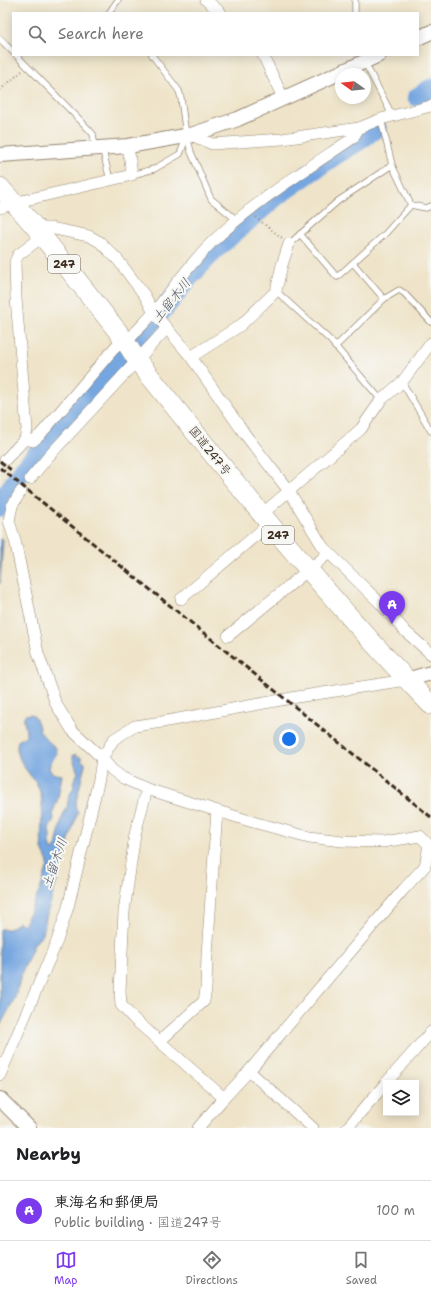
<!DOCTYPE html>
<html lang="en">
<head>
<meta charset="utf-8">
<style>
	:root { --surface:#fff; --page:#f6f6f6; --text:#202124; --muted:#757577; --line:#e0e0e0; --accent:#7c3aed }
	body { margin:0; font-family:"Shantell Sans","Klee One",sans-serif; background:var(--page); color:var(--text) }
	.controls { position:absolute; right:12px; bottom:12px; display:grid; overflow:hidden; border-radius:0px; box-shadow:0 2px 10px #0003 }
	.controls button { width:36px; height:36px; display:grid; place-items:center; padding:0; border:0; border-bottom:1px solid var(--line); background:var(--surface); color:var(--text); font:20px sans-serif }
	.compass { position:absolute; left:335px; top:68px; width:36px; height:36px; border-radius:50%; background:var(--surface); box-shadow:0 2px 10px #0003; rotate:285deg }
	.you { position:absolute; left:289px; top:739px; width:14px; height:14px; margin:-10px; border:3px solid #fff; border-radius:50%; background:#1a73e8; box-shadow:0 0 0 6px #1a73e833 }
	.badge { display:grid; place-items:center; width:26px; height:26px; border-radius:50%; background:var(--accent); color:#fff; font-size:13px; font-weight:700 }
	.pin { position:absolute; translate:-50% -33px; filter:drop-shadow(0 1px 2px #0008) }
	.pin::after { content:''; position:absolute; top:21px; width:14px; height:12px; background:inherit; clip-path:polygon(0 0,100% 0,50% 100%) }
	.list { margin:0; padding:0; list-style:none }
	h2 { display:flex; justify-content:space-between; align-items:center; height:52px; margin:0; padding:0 16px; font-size:17px }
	h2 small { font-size:13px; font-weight:400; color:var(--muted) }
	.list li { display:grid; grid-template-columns:26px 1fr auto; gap:12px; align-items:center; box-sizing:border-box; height:60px; padding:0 16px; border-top:1px solid var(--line) }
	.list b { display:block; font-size:15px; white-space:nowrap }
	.list p { margin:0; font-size:13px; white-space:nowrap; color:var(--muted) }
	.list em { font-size:13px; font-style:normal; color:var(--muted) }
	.icon { flex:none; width:22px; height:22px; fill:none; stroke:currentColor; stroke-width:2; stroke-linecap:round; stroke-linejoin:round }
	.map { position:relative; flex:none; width:431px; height:1128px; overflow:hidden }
	.search { position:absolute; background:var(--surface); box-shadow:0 2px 10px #0003; left:12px; right:12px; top:12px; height:44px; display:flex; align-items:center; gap:10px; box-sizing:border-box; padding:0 14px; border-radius:0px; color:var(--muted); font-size:15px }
	.sheet { height:112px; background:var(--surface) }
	nav { display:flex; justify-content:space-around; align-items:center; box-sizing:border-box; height:56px; border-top:1px solid var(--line); background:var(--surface); font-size:11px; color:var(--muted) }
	nav a { display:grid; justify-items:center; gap:2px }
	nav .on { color:var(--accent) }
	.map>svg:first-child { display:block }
	.water { fill:#75a6e0; stroke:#58687f }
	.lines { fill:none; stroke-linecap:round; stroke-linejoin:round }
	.river { stroke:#75a6e0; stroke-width:19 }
	.service-casing { stroke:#958774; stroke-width:7 }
	.minor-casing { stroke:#958774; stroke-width:12 }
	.tertiary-casing { stroke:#958774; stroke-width:16 }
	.trunk-casing { stroke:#958774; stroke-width:20 }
	.path { stroke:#958774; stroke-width:2; stroke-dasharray:1 3; stroke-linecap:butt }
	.service { stroke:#fff; stroke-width:5.5 }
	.minor { stroke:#fff; stroke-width:11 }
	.tertiary { stroke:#fff; stroke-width:14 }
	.trunk { stroke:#fff; stroke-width:19 }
	.rail { stroke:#3b2a1e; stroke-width:3; stroke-dasharray:6 3; stroke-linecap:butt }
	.labels { text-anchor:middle; stroke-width:4; stroke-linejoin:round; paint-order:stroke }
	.shield { fill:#f6f6f2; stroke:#73675e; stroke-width:1 }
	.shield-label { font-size:11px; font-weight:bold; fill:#3b2a1e }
	.street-label { font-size:12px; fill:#3b2a1e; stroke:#f6f6f2 }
	.water-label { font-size:13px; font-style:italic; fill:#4f5562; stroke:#f6f6f2 }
</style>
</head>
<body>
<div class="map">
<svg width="431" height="1128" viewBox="0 0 431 1128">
	<rect width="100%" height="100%" fill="#f6f6f2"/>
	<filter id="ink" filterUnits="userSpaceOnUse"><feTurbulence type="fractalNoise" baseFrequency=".025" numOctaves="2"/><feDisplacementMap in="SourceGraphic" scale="8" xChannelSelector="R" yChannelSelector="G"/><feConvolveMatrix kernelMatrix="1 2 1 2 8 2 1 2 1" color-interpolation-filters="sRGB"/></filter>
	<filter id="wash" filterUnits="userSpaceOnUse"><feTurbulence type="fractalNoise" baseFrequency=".012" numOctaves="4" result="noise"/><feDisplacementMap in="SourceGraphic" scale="16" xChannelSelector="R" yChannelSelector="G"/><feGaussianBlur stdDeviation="0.9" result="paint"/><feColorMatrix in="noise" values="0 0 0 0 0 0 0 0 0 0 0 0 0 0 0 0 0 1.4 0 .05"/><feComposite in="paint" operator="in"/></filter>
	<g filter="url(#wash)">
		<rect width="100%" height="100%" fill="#efe4c9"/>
		<g class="water">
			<polygon points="0,539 3,539 0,584"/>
			<path d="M31,714c6,3 7,11 9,17 4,7 10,12 16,17l1,5c-3,6 -13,15 -4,20 3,2 7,1 9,2l-4,23 -5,14 1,7 -5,10 1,6v9l2,6 2,-1 2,-3 6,-28 5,-11 2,-11 5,-9 -1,-5 5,-9 -5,-14v-4l3,-1v3l3,-1 3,2 -1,2 4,3v2l-10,41 1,3 2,2 -32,106 -3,17 -9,10 -13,31 -6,23 -15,28v-97h9l10,-7 5,3 16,-35 8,-25c0,-6 -5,-11 -6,-17 -3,-21 5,-43 -5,-64 -2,-4 -5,-6 -7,-9 -7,-9 -16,-22 -12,-34l8,-5c1,-7 -3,-13 -2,-20l1,-1z"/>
		</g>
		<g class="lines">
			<g class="river">
				<polyline points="417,97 431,88"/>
				<polyline points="0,507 6,494 24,468 114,364 135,345 188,279 215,250 276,197 336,155 361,140 377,128"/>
			</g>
		</g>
	</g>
	<g filter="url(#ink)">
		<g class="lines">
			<g class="service-casing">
				<g id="service">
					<polyline points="355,0 355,13"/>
					<polyline points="109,13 118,0"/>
					<polyline points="0,39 13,52"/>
					<polyline points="16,55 81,121 93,134 95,147"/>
					<polyline points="152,55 179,91 181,98 185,128 191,152 211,199 232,216 237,222"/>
					<polyline points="365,63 389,109 390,116"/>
					<polyline points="381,119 392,165"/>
					<polyline points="104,149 104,155 110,180"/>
					<polyline points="132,175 154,169 180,154 187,136"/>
					<polyline points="300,234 337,277 385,234 411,205"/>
					<polyline points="289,244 338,201 392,165 411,205 426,208 431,206"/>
					<polyline points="353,263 384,299"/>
					<polyline points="276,291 330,340 381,400"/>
					<polyline points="335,347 384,299 399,290 404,293 431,322"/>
					<polyline points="402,382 431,431"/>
				</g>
			</g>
			<g class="minor-casing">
				<g id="minor">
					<polyline points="206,0 221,13"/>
					<polyline points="263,55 283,98"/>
					<polyline points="191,135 212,144 282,139 359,128 381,119 431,106"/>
					<polyline points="0,208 13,203 132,175 128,146"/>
					<polyline points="36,228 50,228 89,236 100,242 118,260 145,296 154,313 191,357 244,433 289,491 323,547 383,606 405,631 431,654"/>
					<path d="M126,343c9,-11 20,-21 29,-32 18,-23 35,-47 56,-68 43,-41 93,-72 142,-105l6,-10"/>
					<polyline points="191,357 241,325 276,291 282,265 289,244"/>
					<polyline points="25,439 33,441 40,435 123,338"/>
					<polyline points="5,460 25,439 27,429 16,299 15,262 18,255 42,237"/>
					<polyline points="30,479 48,457 167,328"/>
					<polyline points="21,491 12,506 9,521 15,540 38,653 56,704 72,730 102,758 112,770 123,778 147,789 253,822 309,837 342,841 383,842 420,836 429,845 425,866 403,890 249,1071 224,1098 198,1128"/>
					<polyline points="261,515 361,429 381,400 402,382 431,343"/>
					<polyline points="181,599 269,524"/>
					<polyline points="228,636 329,553"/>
					<polyline points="147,789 135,834 124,912 120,991 121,1005 134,1019 224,1098"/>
					<polyline points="160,1041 204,1001 206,989 207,955 217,811"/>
					<polyline points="249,1071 313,1128"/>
					<polyline points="0,1075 57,941 68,907 99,779 102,758 114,739 135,726 162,722 297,697 406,680"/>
					<polyline points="386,1083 431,1032"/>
					<polyline points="347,1128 386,1083"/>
				</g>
			</g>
			<g class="tertiary-casing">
				<g id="tertiary">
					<polyline points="418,38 431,32"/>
					<polyline points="0,155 128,146 191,135 238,119 379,55"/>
					<polyline points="406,680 431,673"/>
					<polyline points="0,1099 29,1128"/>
				</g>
			</g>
			<g class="trunk-casing">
				<path id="trunk" d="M0,187l36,41 87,110 14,22c94,118 189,236 294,345"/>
			</g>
			<g class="path">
				<polyline points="0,90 22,71"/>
				<polyline points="256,217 259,220 282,238"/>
			</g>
			<use href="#service" class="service"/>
			<use href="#minor" class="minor"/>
			<use href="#tertiary" class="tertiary"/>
			<use href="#trunk" class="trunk"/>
			<g class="rail">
				<polyline points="0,461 11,470"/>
				<polyline points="0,468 431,817"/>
			</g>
		</g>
	</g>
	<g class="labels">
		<g class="shield">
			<rect x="48" y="255" width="32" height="18" rx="3"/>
			<rect x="262" y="526" width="32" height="18" rx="3"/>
		</g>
		<g class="shield-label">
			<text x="64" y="268">247</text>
			<text x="278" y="539">247</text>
		</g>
		<g class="street-label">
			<text transform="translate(210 451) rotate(51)" y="4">国道247号</text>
		</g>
		<g class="water-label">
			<text transform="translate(171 300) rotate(-51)" y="5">土留木川</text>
			<text transform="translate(54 863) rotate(-71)" y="5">土留木川</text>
		</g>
	</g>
</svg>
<div class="controls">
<button><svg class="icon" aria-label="layers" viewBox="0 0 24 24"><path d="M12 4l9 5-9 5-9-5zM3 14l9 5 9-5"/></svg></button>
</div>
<svg class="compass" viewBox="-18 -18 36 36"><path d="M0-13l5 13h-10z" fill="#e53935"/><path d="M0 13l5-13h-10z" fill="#757577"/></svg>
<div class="you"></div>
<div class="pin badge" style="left:392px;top:624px">A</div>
<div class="search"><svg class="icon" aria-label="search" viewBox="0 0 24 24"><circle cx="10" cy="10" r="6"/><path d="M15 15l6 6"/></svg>Search here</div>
</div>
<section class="sheet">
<h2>Nearby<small></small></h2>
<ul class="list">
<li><span class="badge">A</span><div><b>東海名和郵便局</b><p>Public building · 国道247号</p></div><em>100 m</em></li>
</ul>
</section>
<nav>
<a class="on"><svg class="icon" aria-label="map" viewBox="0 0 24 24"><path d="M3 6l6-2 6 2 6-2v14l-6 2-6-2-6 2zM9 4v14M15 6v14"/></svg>Map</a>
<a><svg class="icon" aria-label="directions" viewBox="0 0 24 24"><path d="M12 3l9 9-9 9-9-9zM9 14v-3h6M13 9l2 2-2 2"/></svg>Directions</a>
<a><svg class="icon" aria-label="saved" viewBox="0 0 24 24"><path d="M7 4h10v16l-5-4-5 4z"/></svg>Saved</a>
</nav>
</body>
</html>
